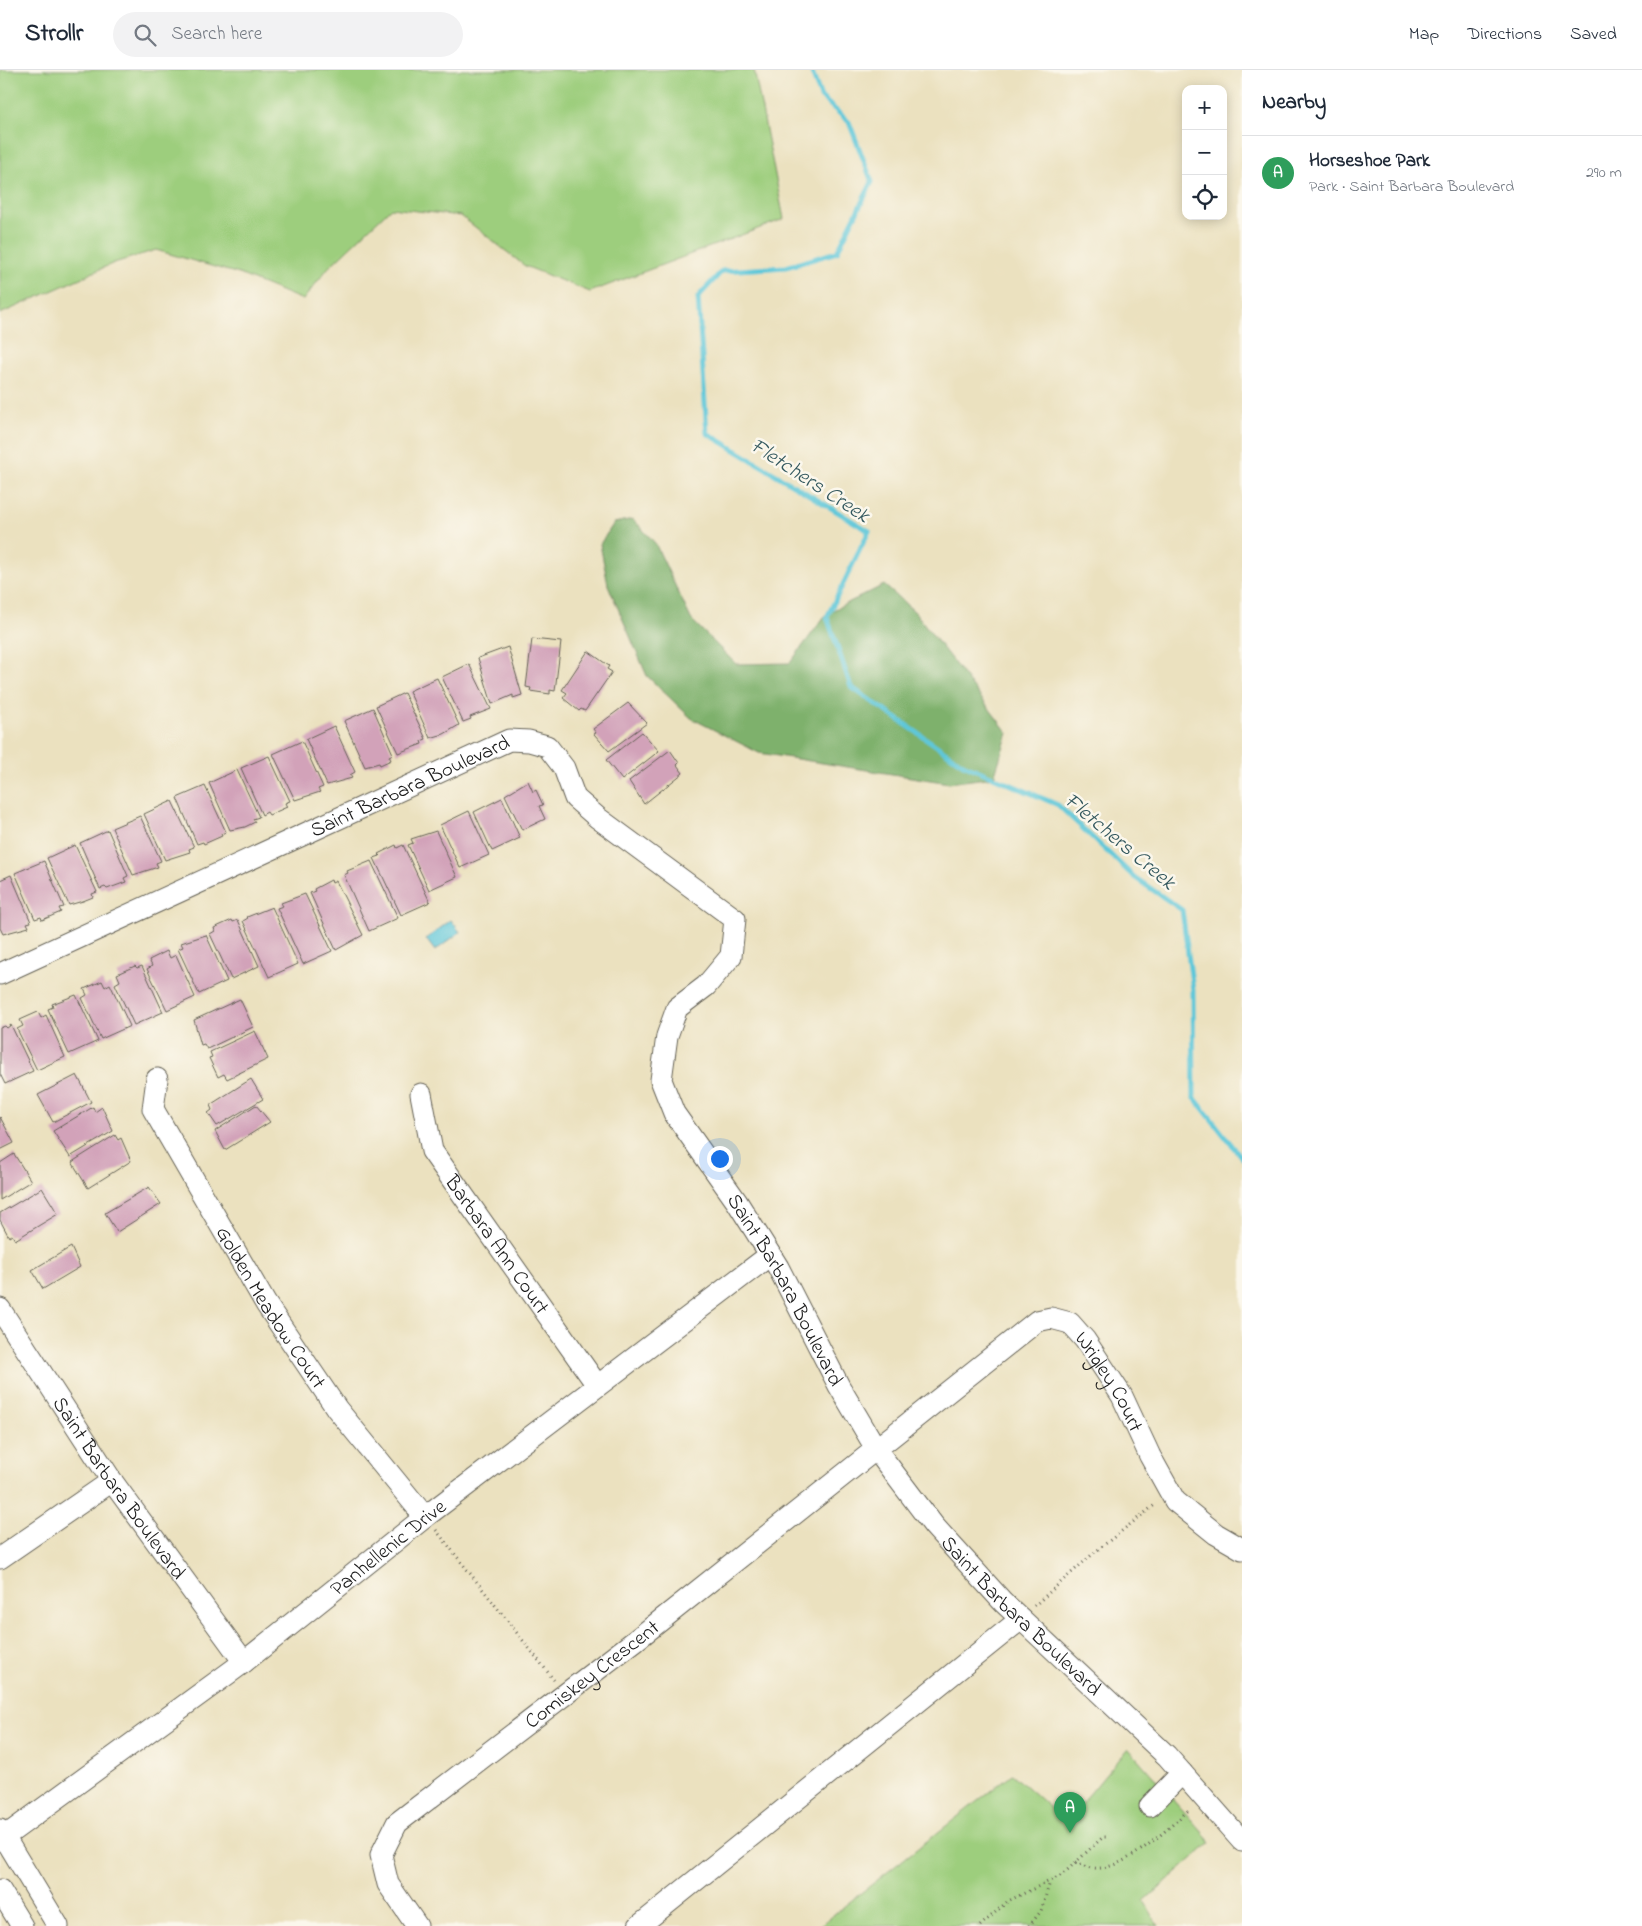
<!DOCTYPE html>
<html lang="en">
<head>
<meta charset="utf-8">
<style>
	:root { --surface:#fff; --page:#f2f2f3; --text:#1f2937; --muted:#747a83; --line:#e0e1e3; --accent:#c8321e }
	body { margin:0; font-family:"Indie Flower",sans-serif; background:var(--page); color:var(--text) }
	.controls { position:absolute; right:15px; top:15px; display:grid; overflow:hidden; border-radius:10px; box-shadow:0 2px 12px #0003 }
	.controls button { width:45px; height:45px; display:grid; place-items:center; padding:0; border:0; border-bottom:1px solid var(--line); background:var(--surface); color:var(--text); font:25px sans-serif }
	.you { position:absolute; left:719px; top:1088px; width:18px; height:18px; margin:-12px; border:4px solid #fff; border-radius:50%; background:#1a73e8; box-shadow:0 0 0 8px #1a73e833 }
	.badge { display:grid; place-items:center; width:32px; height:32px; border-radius:50%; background:var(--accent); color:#fff; font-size:16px; font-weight:700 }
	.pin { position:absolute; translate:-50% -41px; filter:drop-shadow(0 1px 2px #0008) }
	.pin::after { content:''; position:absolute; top:26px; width:18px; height:15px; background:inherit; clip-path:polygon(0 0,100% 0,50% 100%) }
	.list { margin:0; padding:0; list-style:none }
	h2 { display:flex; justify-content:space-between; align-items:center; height:65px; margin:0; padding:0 20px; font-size:21px }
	h2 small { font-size:16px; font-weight:400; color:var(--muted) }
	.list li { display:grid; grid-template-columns:32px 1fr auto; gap:15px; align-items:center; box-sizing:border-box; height:75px; padding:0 20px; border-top:1px solid var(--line) }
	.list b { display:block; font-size:19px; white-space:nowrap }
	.list p { margin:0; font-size:16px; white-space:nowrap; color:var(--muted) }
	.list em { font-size:16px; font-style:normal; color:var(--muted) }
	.icon { flex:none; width:28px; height:28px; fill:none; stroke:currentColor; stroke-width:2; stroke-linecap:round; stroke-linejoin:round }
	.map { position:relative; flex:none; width:1242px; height:1856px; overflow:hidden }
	header { display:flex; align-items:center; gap:30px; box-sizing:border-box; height:70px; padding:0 25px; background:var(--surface); border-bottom:1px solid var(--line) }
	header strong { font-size:24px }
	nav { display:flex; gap:28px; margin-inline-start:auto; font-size:18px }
	.search { width:350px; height:45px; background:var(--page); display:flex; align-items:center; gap:12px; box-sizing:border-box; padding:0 18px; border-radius:28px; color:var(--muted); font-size:19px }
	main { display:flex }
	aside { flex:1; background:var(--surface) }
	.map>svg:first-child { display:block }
	.green { fill:#9dce7d; stroke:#5c754c }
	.forest { fill:#7eb16c; stroke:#4d6644 }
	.water { fill:#5ec7d9; stroke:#3d727a }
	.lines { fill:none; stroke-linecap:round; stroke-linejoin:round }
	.stream { stroke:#5ec7d9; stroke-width:5 }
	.building { fill:#d2a2b9 }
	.minor-casing { stroke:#646155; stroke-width:23 }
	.path { stroke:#646155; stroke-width:3; stroke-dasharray:1 4; stroke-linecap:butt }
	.minor { stroke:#fff; stroke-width:21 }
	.labels { text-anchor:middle; stroke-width:5; stroke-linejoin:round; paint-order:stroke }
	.street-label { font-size:21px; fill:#1c1c1c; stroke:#fbf7ec }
	.water-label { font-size:22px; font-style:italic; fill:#33585e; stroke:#fbf7ec }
</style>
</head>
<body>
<header>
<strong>Strollr</strong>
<div class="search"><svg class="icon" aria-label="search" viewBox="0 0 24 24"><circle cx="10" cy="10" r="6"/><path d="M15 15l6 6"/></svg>Search here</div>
<nav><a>Map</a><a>Directions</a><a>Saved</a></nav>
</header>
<main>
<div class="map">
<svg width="1242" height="1856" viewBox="0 0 1242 1856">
	<rect width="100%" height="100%" fill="#fbf7ec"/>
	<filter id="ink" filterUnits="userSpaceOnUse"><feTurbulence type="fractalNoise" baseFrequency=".02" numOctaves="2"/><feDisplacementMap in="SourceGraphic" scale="10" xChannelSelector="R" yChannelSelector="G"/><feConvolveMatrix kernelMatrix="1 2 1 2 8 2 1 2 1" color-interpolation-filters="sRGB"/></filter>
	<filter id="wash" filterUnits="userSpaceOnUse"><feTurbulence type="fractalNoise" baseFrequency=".0096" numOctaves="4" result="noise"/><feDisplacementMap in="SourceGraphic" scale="20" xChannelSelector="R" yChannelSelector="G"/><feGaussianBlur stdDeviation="1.12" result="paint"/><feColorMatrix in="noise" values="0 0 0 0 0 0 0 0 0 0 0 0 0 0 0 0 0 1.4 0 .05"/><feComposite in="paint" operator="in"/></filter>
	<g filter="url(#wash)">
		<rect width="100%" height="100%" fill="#ebe1bf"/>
		<g class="green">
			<polygon points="0,0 754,0 784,149 590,222 525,196 461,146 391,138 328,198 303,230 239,204 156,180 114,193 0,244"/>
			<polygon points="1128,1678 1211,1772 1144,1831 1159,1856 819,1856 1012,1704 1066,1752"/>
		</g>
		<polygon class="forest" points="633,449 655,473 691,549 736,594 790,593 827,543 884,515 915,542 1008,663 994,707 949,713 759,683 691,648 647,606 608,515 600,474 614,453"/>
		<polygon class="water" points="451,850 460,862 435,881 426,869"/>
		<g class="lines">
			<polyline class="stream" points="811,0 821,27 849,52 872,112 837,182 786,197 722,201 698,227 707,363 869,461 827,547 851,617 963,694 1058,735 1134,807 1182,840 1193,920 1194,1027 1242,1088"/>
		</g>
		<g id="blocks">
			<g class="building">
				<polygon points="532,569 561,572 555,621 550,620 550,624 530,621 531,618 526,617"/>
				<polygon points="508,577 522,625 513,628 513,625 492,634 478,588"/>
				<polygon points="588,581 609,596 607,599 612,602 585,641 581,639 579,641 563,628 567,623 562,620"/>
				<polygon points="469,594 491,639 470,647 471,649 463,652 442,607"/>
				<polygon points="437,608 459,655 444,664 430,668 409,621"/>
				<polygon points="404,623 426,669 421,671 422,674 398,683 376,636"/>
				<polygon points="628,633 647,653 609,681 594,664 596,663 593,659"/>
				<polygon points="373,638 393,684 389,686 391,690 380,695 379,693 365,697 344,651"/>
				<polygon points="334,656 355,702 350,705 352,708 327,715 306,669"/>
				<polygon points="642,662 659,681 622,710 606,690"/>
				<polygon points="302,671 323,717 318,719 320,722 295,730 273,684"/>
				<polygon points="670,680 679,693 677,695 683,703 644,734 629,711"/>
				<polygon points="269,686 290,731 285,733 287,737 269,745 267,742 262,745 241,698"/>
				<polygon points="237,700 259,747 253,749 255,752 245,757 230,760 209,713"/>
				<polygon points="528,711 533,722 536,720 543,735 539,736 545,749 522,760 505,725"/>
				<polygon points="205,716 226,762 221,764 222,766 204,774 203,772 197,774 177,728"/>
				<polygon points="502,728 520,768 492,781 474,742"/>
				<polygon points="172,731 194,777 189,779 190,782 165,790 144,744"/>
				<polygon points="469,741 489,785 460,798 440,755"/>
				<polygon points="140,746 161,791 156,793 158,797 133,805 112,758"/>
				<polygon points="108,760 128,806 124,808 126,812 107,819 105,817 100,819 80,773"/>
				<polygon points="436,761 457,807 429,820 408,775 413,773 411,769"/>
				<polygon points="75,775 97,822 92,824 93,827 83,831 69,835 47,788"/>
				<polygon points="396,775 397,778 403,775 430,832 401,845 374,788 380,786 378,784"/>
				<polygon points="44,791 64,837 59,838 61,842 42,850 41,847 35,849 15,803"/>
				<polygon points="371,791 398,848 369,861 344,805 348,803 347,801"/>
				<polygon points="11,805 31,852 27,853 29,857 3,864 0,858 0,810"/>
				<polygon points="331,810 332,813 336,811 363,865 336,880 310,823 315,821 314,819"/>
				<polygon points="305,824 332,881 303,894 277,838 283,836 281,833"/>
				<polygon points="272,837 298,894 269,907 243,851 248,848 247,847"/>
				<polygon points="232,850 233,852 238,850 259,896 231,909 210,864 215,861 214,858"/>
				<polygon points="206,865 227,911 199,924 178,879 183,877 181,873"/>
				<polygon points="167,881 170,888 176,885 195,927 167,940 147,899 152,896 149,890"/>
				<polygon points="135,896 137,898 142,896 163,942 134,955 115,914 120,911 117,904"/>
				<polygon points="102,911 105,917 110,914 130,956 101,969 82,928 87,925 84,919"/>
				<polygon points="76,925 98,971 69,984 48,939 53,937 52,934"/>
				<polygon points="240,929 253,957 207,979 204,974 201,975 194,950"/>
				<polygon points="38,942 41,948 46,945 65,987 37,1000 17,959 23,956 20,950"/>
				<polygon points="11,955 33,1001 5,1014 0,1004 0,958 5,956 7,958"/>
				<polygon points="255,961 268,989 227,1009 224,1004 218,1007 209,988 212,987 210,982"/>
				<polygon points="77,1005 91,1032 53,1052 38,1025"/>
				<polygon points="251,1009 263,1029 217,1056 208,1043 212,1040 210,1035"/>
				<polygon points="256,1035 270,1052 225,1080 215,1061"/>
				<polygon points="93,1037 95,1042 102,1037 113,1061 70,1087 53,1061"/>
				<polygon points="0,1047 14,1073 0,1080"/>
				<polygon points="115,1065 118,1070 121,1068 131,1091 88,1118 72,1092"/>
				<polygon points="14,1084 31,1111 0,1130 0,1093"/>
				<polygon points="149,1117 161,1134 117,1162 105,1143"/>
				<polygon points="42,1118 58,1144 15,1170 12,1165 9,1167 0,1150 0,1143"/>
				<polygon points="71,1177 80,1197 43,1219 32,1200"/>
			</g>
		</g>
	</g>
	<g filter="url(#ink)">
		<use href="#blocks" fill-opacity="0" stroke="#646155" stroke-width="1"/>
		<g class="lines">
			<g class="minor-casing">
				<g id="minor">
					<path id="s1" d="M0,904l509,-234 20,1 18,5 17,22 11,30 23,20 137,101 -4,37 -25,30 -29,22 -10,28 -6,44 13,33 63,89 41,65 61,119 39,66 56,74 69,76 164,154 75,85"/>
					<path id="s2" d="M157,1009l-4,30 113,195 71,105 88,108"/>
					<path id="s3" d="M421,1024l11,57 165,234"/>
					<path id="s4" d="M0,1239l112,172 132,181"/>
					<polyline points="0,1488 112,1411"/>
					<polyline points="1150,1736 1182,1703"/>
					<polyline points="0,1760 58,1856"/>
					<path id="s5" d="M0,1770l244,-178 181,-145 345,-262"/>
					<polyline points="0,1820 22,1856"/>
					<path id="s6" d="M417,1856l-29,-42 -7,-29 16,-32 239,-183 401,-319 14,-3 19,5 15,17 37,56 28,60 25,45 41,33 26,15"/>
					<polyline points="639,1856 1021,1549"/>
				</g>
			</g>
			<g class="path">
				<polyline points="436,1460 554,1610"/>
				<polyline points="1034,1536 1095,1482 1156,1434"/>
				<path d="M1076,1792c5,2 12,6 18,6 31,3 74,-40 96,-59"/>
				<polyline points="980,1856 1008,1831 1062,1805 1103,1767 1106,1767"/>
				<polyline points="1029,1856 1041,1841 1050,1812"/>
			</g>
			<use href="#minor" class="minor"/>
		</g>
	</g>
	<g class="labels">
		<g class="street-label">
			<text dy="7" stroke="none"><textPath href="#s1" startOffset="451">Saint Barbara Boulevard</textPath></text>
			<text dy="7" stroke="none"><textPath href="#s3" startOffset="172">Barbara Ann Court</textPath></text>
			<text dy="7" stroke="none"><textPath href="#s1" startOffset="1291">Saint Barbara Boulevard</textPath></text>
			<text dy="7" stroke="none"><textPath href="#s2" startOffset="261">Golden Meadow Court</textPath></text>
			<text dy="7" stroke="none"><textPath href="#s6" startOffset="1035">Wrigley Court</textPath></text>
			<text dy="7" stroke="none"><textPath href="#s4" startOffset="215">Saint Barbara Boulevard</textPath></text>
			<text dy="7" stroke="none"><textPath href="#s5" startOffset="486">Panhellenic Drive</textPath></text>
			<text dy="7" stroke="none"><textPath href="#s1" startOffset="1696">Saint Barbara Boulevard</textPath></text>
			<text dy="7" stroke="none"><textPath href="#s6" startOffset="362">Comiskey Crescent</textPath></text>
		</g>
		<g class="water-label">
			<text transform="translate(811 409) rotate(33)" y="8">Fletchers Creek</text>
			<text transform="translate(1121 770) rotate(40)" y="8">Fletchers Creek</text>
		</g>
	</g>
</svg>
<div class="controls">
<button>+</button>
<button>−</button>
<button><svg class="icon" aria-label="locate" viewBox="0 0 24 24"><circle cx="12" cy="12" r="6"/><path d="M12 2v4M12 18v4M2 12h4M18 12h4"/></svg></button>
</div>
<div class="you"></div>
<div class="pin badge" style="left:1070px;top:1763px;background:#2e9e5b">A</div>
</div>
<aside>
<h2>Nearby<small></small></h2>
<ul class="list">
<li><span class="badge" style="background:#2e9e5b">A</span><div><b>Horseshoe Park</b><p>Park · Saint Barbara Boulevard</p></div><em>290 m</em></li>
</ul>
</aside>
</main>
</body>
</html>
